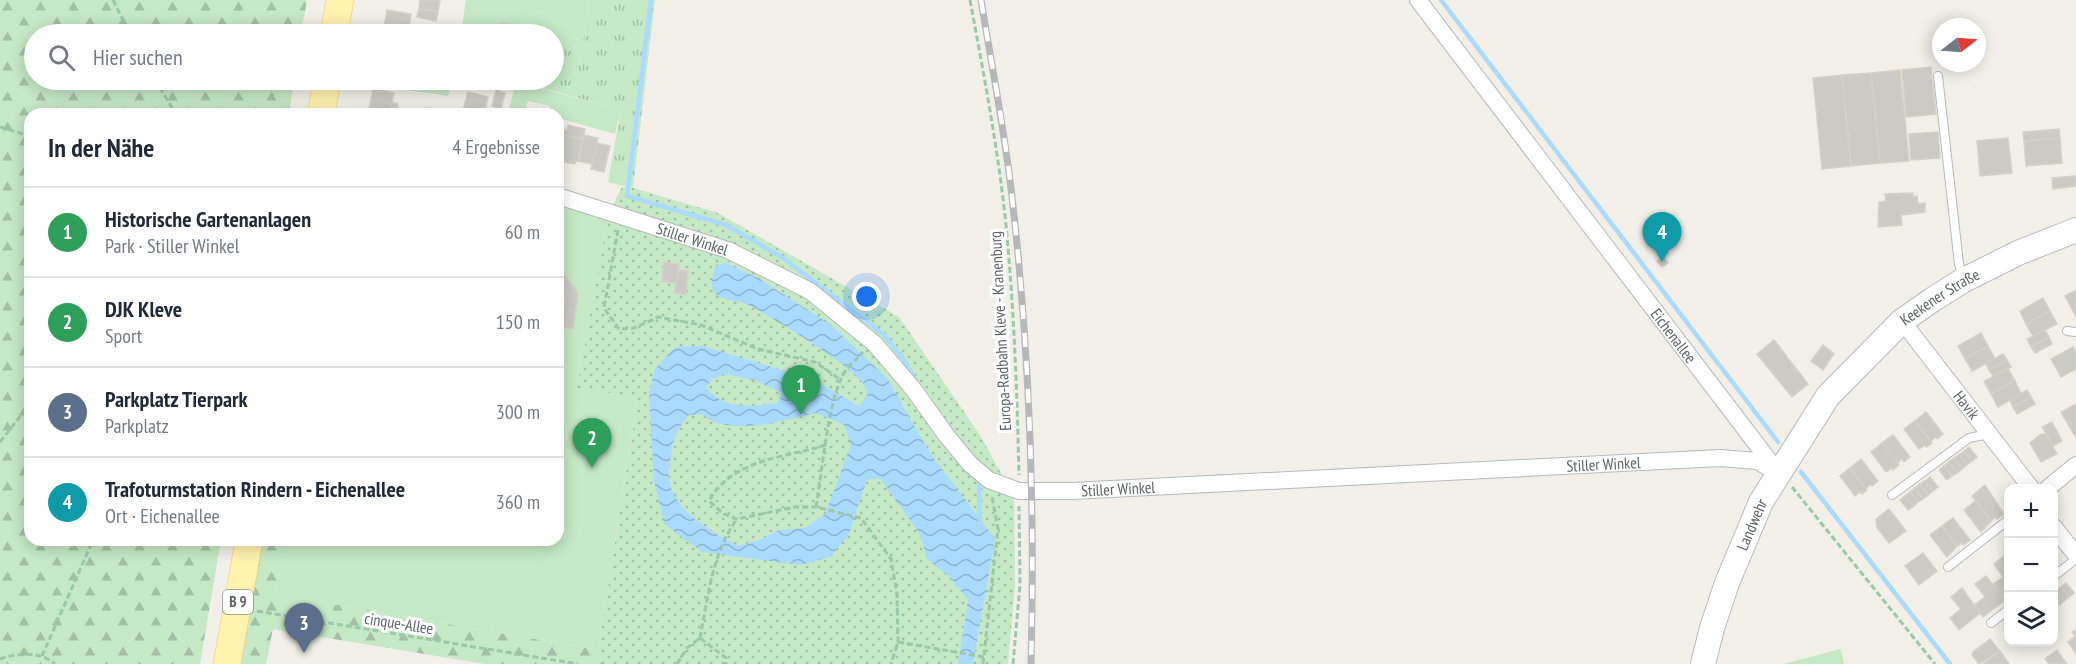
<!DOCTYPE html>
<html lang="de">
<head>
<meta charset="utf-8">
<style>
	:root { --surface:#fff; --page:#f2f2f3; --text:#1f2937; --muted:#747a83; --line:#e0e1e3; --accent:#7c3aed }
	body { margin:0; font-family:"PT Sans Narrow",sans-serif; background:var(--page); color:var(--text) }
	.controls { position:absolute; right:18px; bottom:18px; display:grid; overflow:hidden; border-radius:12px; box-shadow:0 3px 15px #0003 }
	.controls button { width:54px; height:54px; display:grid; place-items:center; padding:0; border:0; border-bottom:2px solid var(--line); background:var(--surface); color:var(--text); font:30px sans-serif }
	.compass { position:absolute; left:1932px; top:18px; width:54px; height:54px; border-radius:50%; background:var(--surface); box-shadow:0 3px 15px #0003; rotate:73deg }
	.you { position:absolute; left:867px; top:297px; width:21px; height:21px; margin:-15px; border:4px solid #fff; border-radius:50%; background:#1a73e8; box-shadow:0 0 0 9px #1a73e833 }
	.badge { display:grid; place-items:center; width:39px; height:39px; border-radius:50%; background:var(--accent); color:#fff; font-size:20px; font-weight:700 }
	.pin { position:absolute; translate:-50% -50px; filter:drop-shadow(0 2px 3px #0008) }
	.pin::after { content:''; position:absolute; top:32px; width:21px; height:18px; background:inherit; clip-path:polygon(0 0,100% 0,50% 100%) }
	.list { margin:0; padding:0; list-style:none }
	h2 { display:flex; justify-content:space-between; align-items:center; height:78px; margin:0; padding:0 24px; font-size:26px }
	h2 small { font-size:20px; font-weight:400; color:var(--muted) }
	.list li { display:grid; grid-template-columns:39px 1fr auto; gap:18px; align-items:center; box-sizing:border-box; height:90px; padding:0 24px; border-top:2px solid var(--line) }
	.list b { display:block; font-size:22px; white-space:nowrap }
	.list p { margin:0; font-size:20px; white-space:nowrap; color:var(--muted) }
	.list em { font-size:20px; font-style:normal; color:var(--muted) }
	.icon { flex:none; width:33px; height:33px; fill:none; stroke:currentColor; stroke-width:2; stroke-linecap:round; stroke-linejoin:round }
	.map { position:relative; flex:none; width:2076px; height:664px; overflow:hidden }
	.search { position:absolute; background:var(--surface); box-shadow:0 3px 15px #0003; left:24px; top:24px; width:540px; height:66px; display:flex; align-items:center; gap:15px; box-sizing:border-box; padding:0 21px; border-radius:33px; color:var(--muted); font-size:22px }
	.panel { position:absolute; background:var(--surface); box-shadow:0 3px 15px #0003; left:24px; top:108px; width:540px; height:438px; border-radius:18px }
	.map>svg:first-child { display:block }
	.grass { fill:url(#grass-tufts) }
	.forest { fill:url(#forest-firs) }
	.park { fill:url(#park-dots) }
	.garden { fill:#c5e8c5 }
	.water { fill:url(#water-waves); fill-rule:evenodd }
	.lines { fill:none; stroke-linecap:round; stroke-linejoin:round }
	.stream { stroke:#aadaff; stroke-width:4.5 }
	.building { fill:#cccac5; stroke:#d6d1c6; stroke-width:1.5 }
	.lane-casing { stroke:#b5b8bc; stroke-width:10 }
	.street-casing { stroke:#b5b8bc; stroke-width:18 }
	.secondary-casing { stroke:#b6babf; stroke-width:26 }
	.primary-casing { stroke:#f2c960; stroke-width:28 }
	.path { stroke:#9cc7a9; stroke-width:3; stroke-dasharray:6 3; stroke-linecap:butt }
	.lane { stroke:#fff; stroke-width:8 }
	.street { stroke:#fff; stroke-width:16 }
	.secondary { stroke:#fff; stroke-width:24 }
	.primary { stroke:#fff2af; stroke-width:27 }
	.rail-casing { stroke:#b6b7b8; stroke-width:7 }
	.rail { stroke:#fff; stroke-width:4.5; stroke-dasharray:14; stroke-linecap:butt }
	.labels { text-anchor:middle; stroke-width:6; stroke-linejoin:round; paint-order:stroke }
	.shield { fill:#fff; stroke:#8f9295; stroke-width:1.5 }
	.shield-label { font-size:15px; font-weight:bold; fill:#5f6368 }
	.street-label { font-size:16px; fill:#5f6368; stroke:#fff }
</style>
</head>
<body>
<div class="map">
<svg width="2076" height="664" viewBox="0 0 2076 664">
	<defs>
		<pattern id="grass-tufts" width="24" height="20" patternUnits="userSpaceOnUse" patternTransform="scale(1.5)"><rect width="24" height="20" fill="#c5e8c5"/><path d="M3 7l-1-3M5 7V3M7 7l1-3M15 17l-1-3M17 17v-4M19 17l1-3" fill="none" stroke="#a3c0a4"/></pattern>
		<pattern id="forest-firs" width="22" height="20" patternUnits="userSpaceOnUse" patternTransform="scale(1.5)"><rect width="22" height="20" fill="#c5e8c5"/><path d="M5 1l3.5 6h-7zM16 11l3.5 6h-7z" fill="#a3c0a4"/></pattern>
		<pattern id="park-dots" width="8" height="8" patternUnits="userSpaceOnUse" patternTransform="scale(1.5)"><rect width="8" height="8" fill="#c5e8c5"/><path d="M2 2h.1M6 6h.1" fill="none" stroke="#a3c0a4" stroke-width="1.8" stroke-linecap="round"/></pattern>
		<pattern id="water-waves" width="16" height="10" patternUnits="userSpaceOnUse" patternTransform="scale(1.5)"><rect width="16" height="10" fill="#aadaff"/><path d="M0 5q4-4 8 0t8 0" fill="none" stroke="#8eb4d2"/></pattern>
	</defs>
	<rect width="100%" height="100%" fill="#f1efe8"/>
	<polygon class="grass" points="590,0 655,0 633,188 608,182 621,110 528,84 529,80 554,80 554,34 539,34 540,29 583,41"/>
	<g class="forest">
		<polygon points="0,0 307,0 301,34 34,34 34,80 294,80 289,114 30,114 30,540 221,540 200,664 0,664"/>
		<polygon points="260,540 285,540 276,594 598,650 602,664 485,664 273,629 266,664 237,664"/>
	</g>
	<polygon class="park" points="622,187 633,188 718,213 899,317 980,435 1003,477 1014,486 1015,584 1008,664 602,664 598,650 638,397 576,389 608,215"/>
	<g class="garden">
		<polygon points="466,0 590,0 583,41 541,30 539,34 435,34 436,30 461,34"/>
		<polygon points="401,80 452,80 448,96 400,89"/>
		<polygon points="503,80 529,80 528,85 621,110 615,134 558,118 558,114 549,114 550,106 528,101 524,113 509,110 514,88 502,84"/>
		<polygon points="558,201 608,215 577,389 638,396 598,650 276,594 285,540 558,540"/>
		<polygon points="1841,649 1844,664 1783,664"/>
	</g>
	<path class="water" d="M726,263l30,14 75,48 56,53 43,75 65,86 -22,125h-15l10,-64 -19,-24 -21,-16 -9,-27 -39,-55 -13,2 -18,54 -19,23 -29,8 -99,-13 -38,-28 -10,-43 -5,-88 6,-24 20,-22 27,-1 110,33 47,27 8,-10c0,-1 -1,-8 -1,-9 -9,-18 -101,-75 -122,-84 -8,-3 -20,-2 -27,-8 -9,-8 -5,-20 -1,-30zM726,374l31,7 25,12 -5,10c-27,4 -53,7 -71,-16l6,-8zM816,413l28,12 7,20 -26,69 -20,14 -26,2 -20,10 -21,6c-26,-15 -63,-33 -69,-66 -1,-7 1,-17 2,-24 1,-16 8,-30 18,-41l13,-1c25,24 84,6 114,-1z"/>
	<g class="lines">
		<g class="stream">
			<polyline points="651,0 627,196 726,225 783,258 884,335 904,360 915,380"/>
			<polyline points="1441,0 1778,442"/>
			<polyline points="1801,472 1950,664"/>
			<polyline points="979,485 980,527"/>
		</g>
	</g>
	<g class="building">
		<polygon points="420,0 440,0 438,12 419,9"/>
		<polygon points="419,9 438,12 436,21 417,17"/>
		<polygon points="387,10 411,14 409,26 385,22"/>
		<polygon points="385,22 404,25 403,34 383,34"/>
		<polygon points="501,23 512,25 510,33 500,31"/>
		<polygon points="1931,67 1936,114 1906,117 1902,70"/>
		<polygon points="1900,70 1909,161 1880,163 1871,73"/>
		<polygon points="1871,73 1880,163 1851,166 1842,75"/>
		<polygon points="1842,75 1851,166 1822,169 1813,78"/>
		<polygon points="373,89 394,93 390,112 369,109"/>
		<polygon points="496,90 505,93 501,109 492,106"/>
		<polygon points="468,92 488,97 484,114 462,114"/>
		<polygon points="392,102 398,104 397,113 390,112"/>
		<polygon points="429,108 448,112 447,114 428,114"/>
		<polygon points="568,125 585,129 583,139 558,133 558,128 567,130"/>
		<polygon points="2059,129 2060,138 2024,141 2023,132"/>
		<polygon points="1938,132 1940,158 1911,160 1909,134"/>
		<polygon points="558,133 583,139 578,161 576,161 575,164 558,161"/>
		<polygon points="584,135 598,138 592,164 578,161"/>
		<polygon points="2008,138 2012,173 1980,176 1977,141"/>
		<polygon points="2060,138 2062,163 2026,166 2024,141"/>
		<polygon points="597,143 610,146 604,172 591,169"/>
		<polygon points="2075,176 2076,186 2053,189 2052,178"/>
		<polygon points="1913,193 1913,197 1917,196 1918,204 1925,203 1925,212 1901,215 1902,225 1878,227 1879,202 1886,201 1885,194"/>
		<polygon points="1663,257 1668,263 1662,267 1657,261"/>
		<polygon points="664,262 679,264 677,283 662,281"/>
		<polygon points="679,270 688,271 686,295 674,293"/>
		<polygon points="558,273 564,274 578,293 573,329 561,327 565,296 558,286"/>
		<polygon points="2076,290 2076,317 2065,296"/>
		<polygon points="2043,298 2050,311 2026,324 2020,311"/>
		<polygon points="2050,311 2057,324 2033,336 2026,324"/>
		<polygon points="2045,330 2049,337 2031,347 2027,339"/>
		<polygon points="1981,333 1988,346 1965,359 1958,346"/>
		<polygon points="2049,337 2052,344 2035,353 2031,347"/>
		<polygon points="1774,340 1808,384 1792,397 1757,354"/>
		<polygon points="1823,345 1834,354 1823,370 1811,361"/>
		<polygon points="1988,346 1995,359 1972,371 1965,359"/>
		<polygon points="2073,347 2076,352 2076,369 2061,377 2051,359"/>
		<polygon points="2003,354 2007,360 1989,370 1986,363"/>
		<polygon points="2007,360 2011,367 1993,376 1989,370"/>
		<polygon points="2008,369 2015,381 1991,394 1984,381"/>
		<polygon points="2015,381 2021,394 1998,407 1991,394"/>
		<polygon points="2027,390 2031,397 2013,407 2010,400"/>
		<polygon points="2031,397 2035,404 2017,414 2013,407"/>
		<polygon points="2076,404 2076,438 2061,412"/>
		<polygon points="1926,412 1943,434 1937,439 1936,437 1931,441 1915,421"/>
		<polygon points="1915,421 1932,443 1926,447 1925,445 1919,449 1904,429"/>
		<polygon points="2052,422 2062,441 2053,446 2042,427"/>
		<polygon points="2041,434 2046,434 2057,454 2041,462 2030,443"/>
		<polygon points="1893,435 1910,457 1904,462 1902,459 1897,463 1882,443"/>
		<polygon points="1882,443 1899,465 1893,470 1892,468 1886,472 1871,452"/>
		<polygon points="1969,447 1977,457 1972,461 1964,451"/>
		<polygon points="1964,451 1972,461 1967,465 1959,455"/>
		<polygon points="1959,455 1967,465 1962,469 1954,458"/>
		<polygon points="1954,458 1962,469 1957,473 1949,462"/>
		<polygon points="1861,459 1878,481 1872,486 1871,484 1866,488 1850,468"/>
		<polygon points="1949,462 1957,473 1952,476 1944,466"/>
		<polygon points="1944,466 1952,476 1947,480 1939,470"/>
		<polygon points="1850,468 1867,490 1862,494 1860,492 1855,496 1840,476"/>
		<polygon points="1930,477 1938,487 1933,491 1925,481"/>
		<polygon points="1925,481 1933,491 1928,495 1920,484"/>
		<polygon points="1920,484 1928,495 1923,499 1915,488"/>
		<polygon points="1985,485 2004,514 1997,519 1995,517 1991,521 1972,496"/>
		<polygon points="1915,488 1923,499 1918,502 1910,492"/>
		<polygon points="1910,492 1918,502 1914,506 1905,496"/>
		<polygon points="1905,496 1914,506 1908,510 1900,500"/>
		<polygon points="1975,501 1991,521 1981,532 1964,510"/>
		<polygon points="1889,509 1906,531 1889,543 1877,528 1876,519"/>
		<polygon points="1953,518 1970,540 1964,545 1962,543 1957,546 1942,526"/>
		<polygon points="1942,526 1957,546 1947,557 1930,535"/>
		<polygon points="1923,553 1937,571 1919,585 1905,566"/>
		<polygon points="2004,556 2008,561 2008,592 2002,597 1992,585 2003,577 1994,564"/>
		<polygon points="1986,576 2005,600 1983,617 1974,605 1985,597 1975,584"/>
		<polygon points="2066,583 2074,593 2069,597 2061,587"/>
		<polygon points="2061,587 2069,597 2064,601 2056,590"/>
		<polygon points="1962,588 1980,613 1959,630 1950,618 1961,609 1951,597"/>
		<polygon points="2056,590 2064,601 2059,605 2054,597"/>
		<polygon points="2076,630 2076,654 2068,642 2075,636 2072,632"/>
		<polygon points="1990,639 2000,651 1979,664 1972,655 1973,652"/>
		<polygon points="2057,650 2067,664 2049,664 2045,659"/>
		<polygon points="2000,651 2009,664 1983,664"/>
	</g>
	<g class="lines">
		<g class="lane-casing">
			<g id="lane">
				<polyline points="1938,76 1959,264 1963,278"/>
				<polyline points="2067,331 2076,332"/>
				<polyline points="1892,495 1969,438 1989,434"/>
				<polyline points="1948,567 2008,520"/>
				<polyline points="2054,576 2076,559"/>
				<polyline points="1991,623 2008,610"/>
			</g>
		</g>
		<g class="street-casing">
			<g id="street">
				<path id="s1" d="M1418,0l356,467"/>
				<path id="s2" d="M558,196l170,54 82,41 65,53 39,46 32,45 24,29 19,16 30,11h53l648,-33 37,3 21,12"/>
				<path id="s3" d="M1902,321l129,167"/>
				<polyline points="2048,488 2076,465"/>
				<polyline points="2054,527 2076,555"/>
			</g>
		</g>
		<g class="secondary-casing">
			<g id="secondary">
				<path id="s4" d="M1703,664l9,-36 15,-45 34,-81 67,-106 74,-75 30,-21 30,-19 56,-28 58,-23"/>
			</g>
		</g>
		<g class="primary-casing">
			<g id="primary">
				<polyline points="334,34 340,0"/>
				<polyline points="321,114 327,80"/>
				<polyline points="227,664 249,540"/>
			</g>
		</g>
		<g class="path">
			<polyline points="113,0 130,34"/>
			<path d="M970,0c14,75 28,149 36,225 8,83 11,166 13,250"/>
			<polyline points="155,80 176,114"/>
			<polyline points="0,127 30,136"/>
			<polyline points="618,230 604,308 619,329 634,328 658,317 701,325 758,349 815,362 841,380"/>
			<polyline points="0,442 30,404"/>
			<path d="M826,445c-42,13 -94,14 -117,56l15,13 13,5 58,-12h21l45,11 30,41 6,35 1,48 -7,22"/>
			<polyline points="1792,487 1935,664"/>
			<path d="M816,507c6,-33 12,-108 28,-134 5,-8 13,-14 19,-21"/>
			<polyline points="257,611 578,664"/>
			<path d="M700,638c8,-40 12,-85 37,-119"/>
			<polyline points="898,642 984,657"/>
			<polyline points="42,656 93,540"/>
			<path d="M0,659c17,-6 41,-8 55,5"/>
			<polyline points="677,664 687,648 700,638 726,658 726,664"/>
			<polyline points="983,664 998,529 992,496"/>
			<polyline points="1013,664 1020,585 1019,506"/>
		</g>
		<use href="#lane" class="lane"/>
		<use href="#street" class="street"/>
		<use href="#secondary" class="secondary"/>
		<use href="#primary" class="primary"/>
		<g class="rail-casing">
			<path id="rail" d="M981,0c11,68 25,137 32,206 17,152 22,306 18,458"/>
		</g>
		<use href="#rail" class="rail"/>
	</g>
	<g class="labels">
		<rect class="shield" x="223" y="590" width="30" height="24" rx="4.5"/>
		<g class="shield-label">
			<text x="238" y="607">B 9</text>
		</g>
		<g class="street-label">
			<text dy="6" stroke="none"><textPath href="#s2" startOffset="141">Stiller Winkel</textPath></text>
			<text dy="6" stroke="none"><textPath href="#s4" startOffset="448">Keekener Straße</textPath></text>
			<text transform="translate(1000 331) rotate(-93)" y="6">Europa-Radbahn Kleve - Kranenburg</text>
			<text dy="6" stroke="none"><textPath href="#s1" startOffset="422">Eichenallee</textPath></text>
			<text dy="6" stroke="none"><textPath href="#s3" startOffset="106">Havik</textPath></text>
			<text dy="6" stroke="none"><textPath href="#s2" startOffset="1149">Stiller Winkel</textPath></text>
			<text dy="6" stroke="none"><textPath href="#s2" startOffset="663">Stiller Winkel</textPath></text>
			<text dy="6" stroke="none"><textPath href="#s4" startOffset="148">Landwehr</textPath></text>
			<text transform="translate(399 623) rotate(9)" y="6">cinque-Allee</text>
		</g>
	</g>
</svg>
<div class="controls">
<button>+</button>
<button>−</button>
<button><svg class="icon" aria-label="layers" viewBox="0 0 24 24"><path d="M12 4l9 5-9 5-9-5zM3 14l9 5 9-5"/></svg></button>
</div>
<svg class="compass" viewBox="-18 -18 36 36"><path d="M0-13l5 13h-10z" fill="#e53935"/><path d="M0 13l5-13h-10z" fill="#747a83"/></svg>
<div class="you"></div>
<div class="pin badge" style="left:801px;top:415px;background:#2e9e5b">1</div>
<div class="pin badge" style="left:592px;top:468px;background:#2e9e5b">2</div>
<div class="pin badge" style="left:304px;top:653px;background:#5c6f8a">3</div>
<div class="pin badge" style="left:1662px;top:262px;background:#0f9aa8">4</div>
<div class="search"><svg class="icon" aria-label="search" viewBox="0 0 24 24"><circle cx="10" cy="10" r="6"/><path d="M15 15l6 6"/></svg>Hier suchen</div>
<section class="panel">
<h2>In der Nähe<small>4 Ergebnisse</small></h2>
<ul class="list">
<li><span class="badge" style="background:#2e9e5b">1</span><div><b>Historische Gartenanlagen</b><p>Park · Stiller Winkel</p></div><em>60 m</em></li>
<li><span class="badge" style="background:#2e9e5b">2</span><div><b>DJK Kleve</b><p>Sport</p></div><em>150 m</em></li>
<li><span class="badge" style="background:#5c6f8a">3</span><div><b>Parkplatz Tierpark</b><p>Parkplatz</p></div><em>300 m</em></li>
<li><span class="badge" style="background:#0f9aa8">4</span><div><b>Trafoturmstation Rindern - Eichenallee</b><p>Ort · Eichenallee</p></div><em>360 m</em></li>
</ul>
</section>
</div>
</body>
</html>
